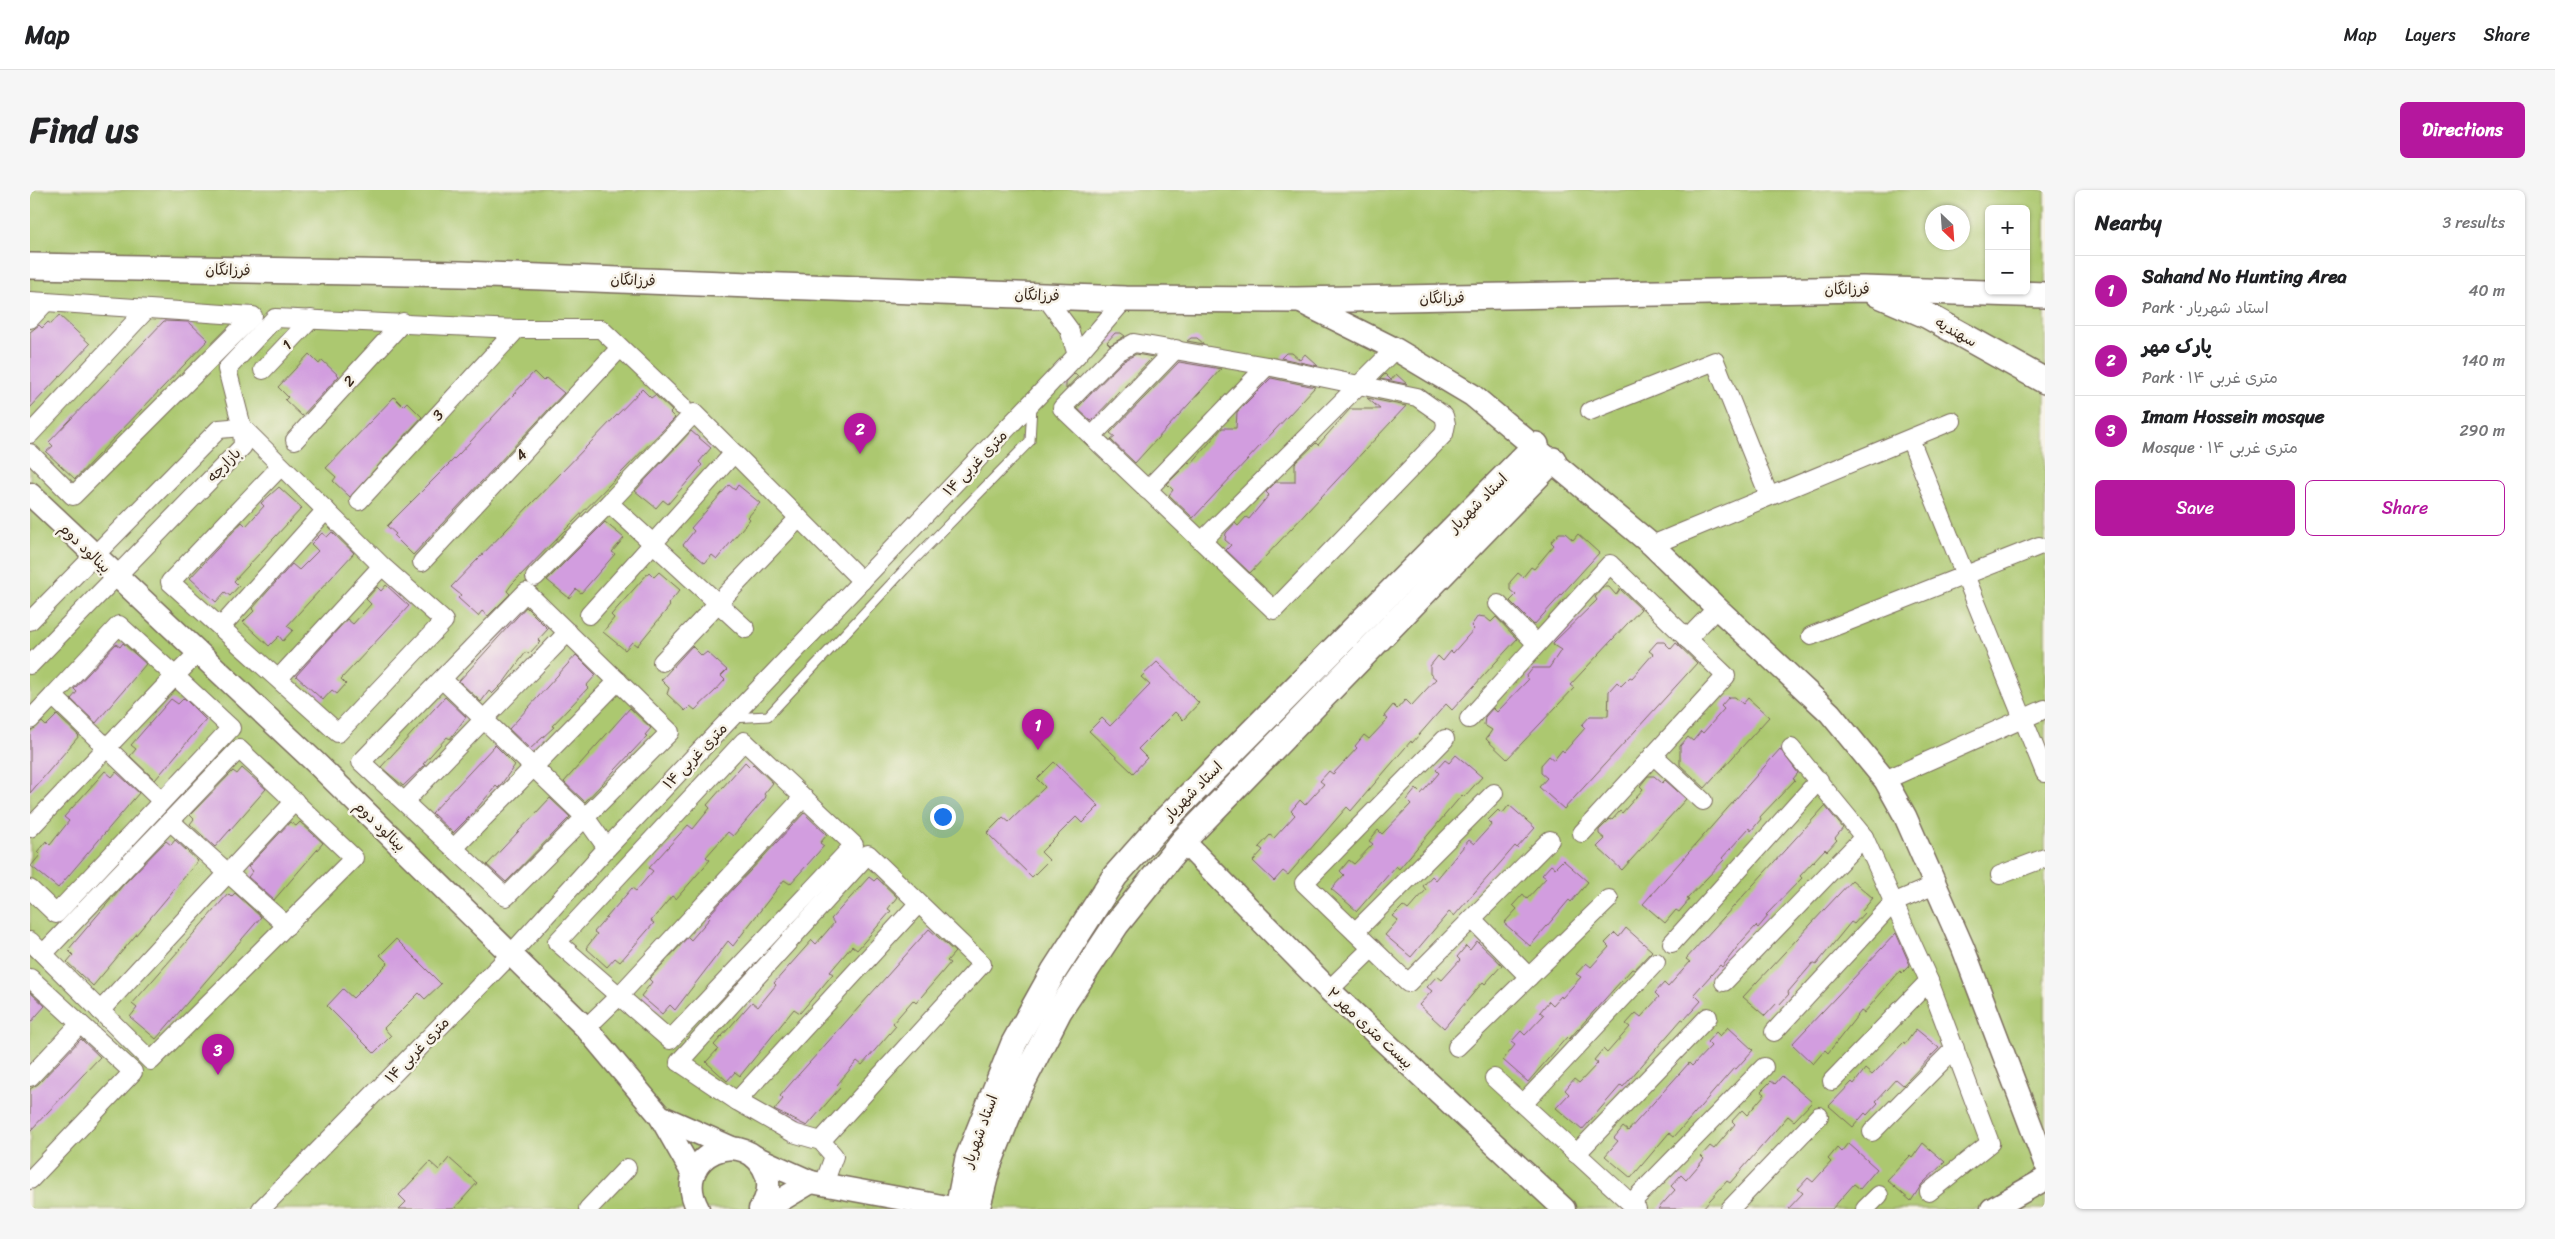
<!DOCTYPE html>
<html lang="en">
<head>
<meta charset="utf-8">
<style>
	:root { --surface:#fff; --page:#f6f6f6; --text:#202124; --muted:#757577; --line:#e0e0e0; --accent:#b5179e }
	body { margin:0; font-family:Sriracha,"Playpen Sans Arabic",sans-serif; background:var(--page); color:var(--text) }
	.controls { position:absolute; right:15px; top:15px; display:grid; overflow:hidden; border-radius:8px; box-shadow:0 1px 4px #0004 }
	.controls button { width:45px; height:45px; display:grid; place-items:center; padding:0; border:0; border-bottom:1px solid var(--line); background:var(--surface); color:var(--text); font:25px sans-serif }
	.compass { position:absolute; left:1895px; top:15px; width:45px; height:45px; border-radius:50%; background:var(--surface); box-shadow:0 1px 4px #0004; rotate:155deg }
	.you { position:absolute; left:912px; top:626px; width:18px; height:18px; margin:-12px; border:4px solid #fff; border-radius:50%; background:#1a73e8; box-shadow:0 0 0 8px #1a73e833 }
	.badge { display:grid; place-items:center; width:32px; height:32px; border-radius:50%; background:var(--accent); color:#fff; font-size:16px; font-weight:700 }
	.pin { position:absolute; translate:-50% -41px; filter:drop-shadow(0 1px 2px #0008) }
	.pin::after { content:''; position:absolute; top:26px; width:18px; height:15px; background:inherit; clip-path:polygon(0 0,100% 0,50% 100%) }
	.list { margin:0; padding:0; list-style:none }
	h2 { display:flex; justify-content:space-between; align-items:center; height:65px; margin:0; padding:0 20px; font-size:21px }
	h2 small { font-size:16px; font-weight:400; color:var(--muted) }
	.list li { display:grid; grid-template-columns:32px 1fr auto; gap:15px; align-items:center; box-sizing:border-box; height:70px; padding:0 20px; border-top:1px solid var(--line) }
	.list b { display:block; font-size:19px; white-space:nowrap }
	.list p { margin:0; font-size:16px; white-space:nowrap; color:var(--muted) }
	.list em { font-size:16px; font-style:normal; color:var(--muted) }
	.actions { display:flex; gap:10px; padding:15px 20px }
	.actions a { flex:1; padding:11px 0; border:1px solid var(--accent); border-radius:8px; text-align:center; font-size:18px; color:var(--accent) }
	.actions .main { background:var(--accent); color:#fff }
	.map { position:relative; flex:none; width:2015px; height:1019px; overflow:hidden; border-radius:8px }
	header { display:flex; align-items:center; gap:30px; box-sizing:border-box; height:70px; padding:0 25px; background:var(--surface); border-bottom:1px solid var(--line) }
	header strong { font-size:24px }
	nav { display:flex; gap:28px; margin-inline-start:auto; font-size:18px }
	.intro { display:flex; align-items:center; justify-content:space-between; box-sizing:border-box; height:120px; padding:0 30px }
	h1 { margin:0; font-size:35px }
	.button { padding:12px 22px; border-radius:8px; background:var(--accent); color:#fff; font-size:18px; font-weight:700 }
	main { display:flex; gap:30px; padding:0 30px }
	aside { flex:1; background:var(--surface); border-radius:8px; box-shadow:0 1px 4px #0004 }
	.map>svg:first-child { display:block }
	.green { fill:#acc86f; stroke:#747946; fill-rule:evenodd }
	.building { fill:#d29ddf }
	.lines { fill:none; stroke-linecap:round; stroke-linejoin:round }
	.service-casing { stroke:#7a6c5c; stroke-width:11 }
	.minor-casing { stroke:#7a6c5c; stroke-width:20 }
	.tertiary-casing { stroke:#7a6c5c; stroke-width:25 }
	.secondary-casing { stroke:#7a6c5c; stroke-width:28 }
	.service { stroke:#fff; stroke-width:9 }
	.minor { stroke:#fff; stroke-width:18 }
	.tertiary { stroke:#fff; stroke-width:22 }
	.secondary { stroke:#fff; stroke-width:25 }
	.labels { text-anchor:middle; stroke-width:5; stroke-linejoin:round; paint-order:stroke }
	.street-label { font-size:15px; fill:#3b2a1e; stroke:#f7f3e8 }
</style>
</head>
<body>
<header>
<strong>Map</strong>
<nav><a>Map</a><a>Layers</a><a>Share</a></nav>
</header>
<div class="intro"><h1>Find us</h1><a class="button">Directions</a></div>
<main>
<div class="map">
<svg width="2015" height="1019" viewBox="0 0 2015 1019">
	<rect width="100%" height="100%" fill="#f7f3e8"/>
	<filter id="ink" filterUnits="userSpaceOnUse"><feTurbulence type="fractalNoise" baseFrequency=".02" numOctaves="2"/><feDisplacementMap in="SourceGraphic" scale="10" xChannelSelector="R" yChannelSelector="G"/><feConvolveMatrix kernelMatrix="1 2 1 2 8 2 1 2 1" color-interpolation-filters="sRGB"/></filter>
	<filter id="wash" filterUnits="userSpaceOnUse"><feTurbulence type="fractalNoise" baseFrequency=".0096" numOctaves="4" result="noise"/><feDisplacementMap in="SourceGraphic" scale="20" xChannelSelector="R" yChannelSelector="G"/><feGaussianBlur stdDeviation="1.12" result="paint"/><feColorMatrix in="noise" values="0 0 0 0 0 0 0 0 0 0 0 0 0 0 0 0 0 1.4 0 .05"/><feComposite in="paint" operator="in"/></filter>
	<g filter="url(#wash)">
		<rect width="100%" height="100%" fill="#f0e7cf"/>
		<path class="green" d="M0,0h2015v1019h-2015zM1959,19h37v82h-37zM1902,22h30v30h-30z"/>
		<g id="blocks">
			<g class="building">
				<polygon points="29,125 60,154 0,218 0,142 9,135 12,138 18,132 21,134"/>
				<polygon points="134,131 159,132 178,150 45,289 16,262 23,256 19,252"/>
				<polygon points="1085,143 1091,143 1095,146 1080,155 1077,152"/>
				<polygon points="1161,148 1167,148 1174,154 1157,151"/>
				<polygon points="1256,163 1262,163 1270,170 1275,164 1288,176 1251,168"/>
				<polygon points="279,164 289,174 292,170 309,186 272,226 255,210 258,207 248,197"/>
				<polygon points="1106,164 1123,167 1061,231 1047,218 1092,172"/>
				<polygon points="1149,172 1191,179 1105,273 1081,250 1085,247 1080,243"/>
				<polygon points="504,182 513,191 516,188 534,203 383,365 364,346 366,344 357,336 430,263"/>
				<polygon points="1045,183 1048,186 1036,199 1036,192"/>
				<polygon points="1355,184 1361,190 1366,184 1377,194 1350,189"/>
				<polygon points="1241,188 1285,197 1163,328 1139,305 1143,300 1137,294 1159,272 1161,274 1192,238 1206,238 1207,222"/>
				<polygon points="612,199 621,208 625,205 642,221 640,223 645,228 482,394 477,401 480,404 458,426 452,421 448,426 428,408 431,405 421,397"/>
				<polygon points="364,207 373,216 377,212 392,227 320,307 303,291 306,287 296,278"/>
				<polygon points="1337,208 1376,216 1220,383 1196,360 1201,355 1195,350 1196,343 1205,333 1208,336 1216,327 1219,329 1239,305 1236,302 1246,292 1265,292 1265,273 1286,253 1288,255 1320,219 1350,219"/>
				<polygon points="661,241 681,258 669,272 672,275 638,314 633,310 626,318 605,301"/>
				<polygon points="699,295 705,300 708,295 730,313 718,327 720,329 687,369 682,365 675,373 653,355 664,341 661,338"/>
				<polygon points="249,297 272,318 204,391 209,396 200,406 195,402 186,412 160,388 212,332 216,336 234,316 231,313"/>
				<polygon points="575,332 594,348 582,362 585,364 551,403 546,399 539,408 517,390"/>
				<polygon points="302,342 324,363 257,436 263,440 253,451 249,446 239,456 213,432 224,421 222,419 262,374 269,380 288,361 281,354 292,343 297,347"/>
				<polygon points="1529,343 1535,343 1543,350 1548,344 1569,363 1504,435 1480,411 1486,405 1480,400 1480,392 1488,383 1493,387 1501,377 1504,379 1524,355 1521,352"/>
				<polygon points="619,382 624,387 629,382 650,400 638,414 640,416 607,456 602,452 595,460 573,442 584,428 581,425"/>
				<polygon points="356,395 379,416 311,489 316,494 307,504 302,500 293,510 266,486 317,429 323,434 341,414 336,409 347,397 351,401"/>
				<polygon points="1573,397 1579,397 1586,405 1590,399 1611,419 1540,495 1544,498 1477,569 1456,549 1462,540 1454,535 1455,527 1463,518 1467,522 1498,490 1496,487 1503,478 1519,478 1531,460 1523,455 1524,452 1567,410 1565,407"/>
				<polygon points="496,417 518,439 508,450 510,452 499,464 496,462 474,492 462,504 459,501 451,512 429,491"/>
				<polygon points="1448,426 1455,427 1461,432 1466,427 1487,449 1422,520 1416,514 1382,553 1381,551 1321,621 1317,617 1258,685 1253,681 1244,691 1223,671 1233,660 1229,657 1240,645 1244,648 1265,625 1261,621 1270,610 1275,615 1294,594 1290,591 1299,581 1303,584 1327,558 1325,556 1334,545 1339,549 1358,529 1354,526 1363,515 1367,519 1375,510 1381,516 1406,489 1400,484 1400,476 1408,466 1413,471 1421,461 1423,463 1444,439 1441,436"/>
				<polygon points="1627,452 1634,452 1641,459 1646,453 1667,473 1534,619 1509,597 1517,588 1511,583 1511,575 1519,566 1524,570 1532,560 1534,562 1555,538 1552,535 1560,526 1578,526 1579,501 1587,492 1591,496 1600,487 1602,488 1623,464 1619,461"/>
				<polygon points="93,453 116,474 66,533 41,509 47,502 44,499 86,454 90,457"/>
				<polygon points="662,456 672,466 677,462 697,480 691,486 695,490 685,501 665,520 660,516 655,521 637,504 639,498 631,490"/>
				<polygon points="546,465 566,485 556,496 558,498 522,536 524,537 500,559 479,539"/>
				<polygon points="1127,472 1169,513 1153,530 1145,522 1108,559 1117,568 1103,583 1059,541 1072,528 1080,536 1120,495 1111,487"/>
				<polygon points="415,507 436,527 420,549 417,547 393,574 395,575 373,596 351,577"/>
				<polygon points="1699,507 1705,507 1713,514 1718,508 1739,527 1675,598 1650,575 1650,556 1658,547 1663,551 1671,541 1673,543 1694,519 1691,516"/>
				<polygon points="154,508 176,530 125,590 100,566 106,559 101,555 141,509 148,514"/>
				<polygon points="600,518 621,538 615,545 617,546 555,612 534,592"/>
				<polygon points="27,525 49,546 0,603 0,541 12,532 16,536"/>
				<polygon points="465,555 485,575 470,596 468,598 466,596 443,623 423,643 402,623"/>
				<polygon points="1750,559 1768,583 1763,589 1765,590 1730,627 1731,629 1721,641 1719,638 1692,668 1694,670 1657,709 1659,710 1649,722 1646,720 1635,733 1613,714"/>
				<polygon points="1426,565 1452,587 1434,607 1432,605 1369,679 1366,676 1327,721 1301,699 1314,685 1310,681 1319,670 1324,674 1343,654 1339,651 1348,640 1352,644 1381,614 1377,610 1386,599 1391,604 1409,583 1406,580 1415,570 1419,573"/>
				<polygon points="715,572 720,577 723,574 743,593 734,604 736,607 703,646 698,642 676,667 680,670 646,709 642,706 621,731 624,733 590,772 585,768 577,777 556,758 567,744 564,742 602,698 606,701 623,681 619,678 658,635 663,639 680,618 677,615"/>
				<polygon points="1024,572 1069,616 1052,633 1046,627 1011,662 1019,670 1002,687 957,643 973,627 979,632 1015,597 1007,589"/>
				<polygon points="212,578 236,599 185,657 160,634 164,629 160,625 203,581 207,584"/>
				<polygon points="75,581 82,587 86,582 109,603 28,698 1,676 10,665 7,662 16,651 20,655 39,631 34,627"/>
				<polygon points="1618,586 1624,586 1632,593 1635,590 1656,609 1592,680 1567,657 1575,649 1569,644 1569,640 1580,629 1582,630 1590,621 1592,623 1613,599 1610,596"/>
				<polygon points="520,608 540,627 476,692 457,675"/>
				<polygon points="1479,615 1505,638 1487,658 1485,656 1424,726 1419,722 1381,767 1355,745 1368,730 1363,726 1373,716 1378,720 1396,700 1393,696 1402,686 1406,690 1439,650 1444,654 1462,634 1458,630 1468,620 1472,624"/>
				<polygon points="1795,616 1813,638 1805,648 1807,650 1797,661 1795,659 1770,686 1772,688 1736,725 1738,726 1728,738 1726,736 1712,751 1692,777 1690,775 1664,804 1671,811 1654,830 1652,829 1593,897 1591,895 1552,940 1526,918 1539,904 1535,900 1544,889 1549,893 1568,873 1564,870 1573,859 1577,863 1600,837 1596,834 1606,823 1611,827 1629,807 1625,803 1634,793 1638,797 1660,772 1656,769 1673,750"/>
				<polygon points="774,623 797,645 790,653 794,656 760,694 754,690 703,756 698,751 645,820 640,815 632,824 611,806 622,792 619,789 658,747 661,750 680,728 678,726"/>
				<polygon points="260,632 266,636 270,632 293,653 244,710 218,687 223,681 218,677"/>
				<polygon points="145,650 168,671 63,796 37,772 43,765 38,760 93,695 136,651 141,655"/>
				<polygon points="1533,670 1558,692 1541,712 1539,710 1500,756 1474,733 1487,719 1483,715 1493,704 1497,709 1516,688 1512,685 1521,675 1525,678"/>
				<polygon points="839,687 844,691 847,688 867,707 858,719 861,721 827,760 822,756 800,782 803,784 770,823 764,819 710,886 705,882 697,891 676,872 688,859 684,855 722,812 728,817 746,795 744,793 782,750 786,754 804,733 801,729"/>
				<polygon points="1822,690 1843,708 1832,721 1834,723 1824,734 1821,732 1786,775 1783,773 1758,802 1759,804 1749,815 1747,813 1735,826 1713,807"/>
				<polygon points="205,703 231,727 126,849 100,827 107,818 102,814 198,704 201,707"/>
				<polygon points="1596,738 1622,761 1604,780 1602,779 1539,849 1537,847 1498,892 1473,870 1485,855 1481,852 1491,841 1495,845 1514,825 1510,822 1519,811 1523,815 1531,806 1532,808 1551,787 1546,784 1556,773 1561,777 1579,757 1575,753 1585,743 1589,747"/>
				<polygon points="899,739 925,762 917,771 920,773 886,813 883,810 863,833 866,836 832,875 827,871 807,895 810,898 777,936 744,920 753,909 750,906 762,892"/>
				<polygon points="1866,743 1880,775 1872,783 1870,781 1834,823 1831,821 1798,863 1795,860 1783,874 1762,854"/>
				<polygon points="366,749 411,794 395,809 389,803 354,838 361,846 344,863 297,816 313,799 323,808 358,773 350,765"/>
				<polygon points="1447,751 1472,775 1455,794 1453,792 1414,838 1389,815 1402,801 1397,797 1407,786 1412,790 1430,770 1427,767 1436,756 1440,760"/>
				<polygon points="0,802 15,816 0,833"/>
				<polygon points="1698,837 1723,860 1706,879 1704,878 1644,947 1639,943 1601,988 1575,966 1588,951 1584,948 1593,937 1598,941 1659,873 1662,876 1681,856 1677,852 1686,842 1690,846"/>
				<polygon points="1886,839 1909,858 1873,895 1866,889 1846,911 1848,913 1837,925 1835,923 1823,937 1799,916 1822,892 1824,894 1835,879 1842,885 1874,852 1875,854"/>
				<polygon points="51,849 70,867 0,941 0,899 8,894"/>
				<polygon points="1752,886 1782,912 1764,931 1758,926 1700,993 1697,991 1672,1019 1628,1019 1645,1000 1641,996 1651,985 1656,990 1674,969 1671,966 1680,956 1684,959 1705,934 1702,931 1712,920 1717,925 1735,904 1731,901 1741,891 1745,894"/>
				<polygon points="1818,953 1847,979 1830,999 1824,994 1802,1019 1758,1019 1773,1003 1768,999 1778,988 1783,992 1801,972 1798,969 1807,958 1811,962"/>
				<polygon points="1893,953 1915,972 1892,994 1881,1011 1857,990 1880,966 1882,968"/>
				<polygon points="419,968 447,993 424,1019 369,1019 376,1012 369,1005 400,972 409,980"/>
			</g>
		</g>
	</g>
	<g filter="url(#ink)">
		<use href="#blocks" fill-opacity="0" stroke="#7a6c5c" stroke-width="1"/>
		<g class="lines">
			<g class="service-casing">
				<polyline id="service" points="702,528 738,526 874,380 1000,251 1002,215"/>
			</g>
			<g class="minor-casing">
				<g id="minor">
					<polyline points="1014,105 1039,139 1047,165"/>
					<polyline points="0,111 16,112 0,129"/>
					<polygon points="1104,153 1237,176 1387,207 1414,226 1416,234 1414,244 1244,420 1032,218 1086,163"/>
					<polyline points="233,180 281,129"/>
					<polyline points="1560,221 1685,171 1739,306"/>
					<polyline points="0,244 117,119"/>
					<polyline points="1062,246 1146,159"/>
					<polyline points="1880,249 2015,583"/>
					<polyline points="265,250 373,132"/>
					<polyline points="0,263 43,306 223,126 16,112"/>
					<polyline points="251,276 140,392 308,543 414,431 352,376 212,237 197,179 245,128 487,139 571,139 652,216"/>
					<polyline points="1117,300 1237,176"/>
					<polyline points="329,311 487,139"/>
					<polyline points="579,313 716,439"/>
					<polyline points="1172,351 1365,159"/>
					<polyline points="1622,355 1922,231"/>
					<polyline points="392,372 590,158"/>
					<polyline points="505,387 579,313 664,223 832,391"/>
					<polygon points="496,402 640,542 476,707 331,572"/>
					<polyline points="1468,414 1507,454"/>
					<polyline points="559,425 704,263"/>
					<polyline points="0,431 189,239 212,237"/>
					<polyline points="191,437 296,320"/>
					<polyline points="1781,446 2009,356"/>
					<polyline points="1657,449 1687,418"/>
					<polyline points="632,472 769,328"/>
					<polyline points="0,475 213,256 212,237"/>
					<polyline points="249,488 352,376"/>
					<polyline points="413,490 555,627 577,658"/>
					<polyline points="23,506 89,435 145,486 168,463"/>
					<polyline points="1439,529 1580,374 1696,486 1552,643"/>
					<polyline points="0,530 23,506 131,610"/>
					<polyline points="1415,549 1274,693 1378,793 1520,650"/>
					<polygon points="714,551 824,655 640,850 527,752"/>
					<polyline points="1761,558 1834,647 1899,791 1960,953 1899,1002"/>
					<polyline points="1623,565 1673,611"/>
					<polyline points="1855,590 2015,519"/>
					<polyline points="375,611 538,442"/>
					<polyline points="140,631 257,736"/>
					<polyline points="0,638 145,486 201,538 26,724 0,699"/>
					<polyline points="424,658 588,491"/>
					<polyline points="1970,685 2015,668"/>
					<polyline points="1442,729 1499,787"/>
					<polyline points="1325,742 1464,603"/>
					<polyline points="0,751 121,871 324,668 209,559 13,764"/>
					<polyline points="1642,753 1789,590"/>
					<polyline points="0,788 103,882 0,990"/>
					<polyline points="1694,792 1834,647"/>
					<polyline points="1299,800 1342,758"/>
					<polyline points="70,821 265,611"/>
					<polyline points="556,838 589,806 773,608"/>
					<polyline points="1744,842 1863,713 1905,695"/>
					<polyline points="1427,857 1579,709"/>
					<polyline points="0,887 50,834"/>
					<polyline points="1464,888 1607,1019"/>
					<polyline points="1802,891 1899,791"/>
					<polyline points="707,911 888,714"/>
					<polyline points="1493,914 1626,772"/>
					<polyline points="1842,942 1925,858"/>
					<polyline points="791,951 952,774 838,664 649,872 707,911 763,943 791,951 804,966 794,994"/>
					<polyline points="1546,964 1678,827"/>
					<polyline points="1601,1013 1734,877"/>
					<polyline points="231,1019 481,764 577,658 1047,165 1095,109"/>
					<polyline points="558,1019 597,978"/>
					<polyline points="1700,1019 1789,926"/>
					<polyline points="1835,1019 1849,1005"/>
				</g>
			</g>
			<g class="tertiary-casing">
				<g id="tertiary">
					<polyline points="1267,110 1365,159 1442,205 1622,355 1687,418 1800,523 1855,590 1875,626 1933,758 2015,973"/>
					<polyline points="0,304 286,573 556,838 630,926 702,958"/>
					<polyline points="1153,651 1299,800 1534,1019"/>
					<polyline points="630,926 663,984"/>
					<polyline points="725,967 781,992 928,1019"/>
					<path d="M668,1019c-29,-54 50,-87 69,-33 3,11 0,24 -7,33"/>
					<polyline points="736,1019 781,992"/>
					<polyline points="1962,1019 2015,989"/>
				</g>
			</g>
			<g class="secondary-casing">
				<g id="secondary">
					<polyline points="0,76 431,84 1095,109 1267,110 1833,99 2015,105"/>
					<polyline points="1847,104 1898,126 2015,191"/>
					<polyline points="928,1019 938,968 984,853 1024,781 1085,686 1133,632 1506,255"/>
					<polyline points="947,1019 958,976 986,905 1029,821 1086,735 1153,651 1523,270"/>
				</g>
			</g>
			<use href="#service" class="service"/>
			<use href="#minor" class="minor"/>
			<use href="#tertiary" class="tertiary"/>
			<use href="#secondary" class="secondary"/>
		</g>
	</g>
	<g class="labels">
		<g class="street-label">
			<text transform="translate(198 80) rotate(1)" y="5">فرزانگان</text>
			<text transform="translate(603 90) rotate(2)" y="5">فرزانگان</text>
			<text transform="translate(1817 99) rotate(-1)" y="5">فرزانگان</text>
			<text transform="translate(1007 105) rotate(2)" y="5">فرزانگان</text>
			<text transform="translate(1412 108) rotate(-1)" y="5">فرزانگان</text>
			<text transform="translate(1926 142) rotate(29)" y="5">سهندیه</text>
			<text transform="translate(257 155) rotate(-46)" y="5">1</text>
			<text transform="translate(319 191) rotate(-47)" y="5">2</text>
			<text transform="translate(408 225) rotate(-47)" y="5">3</text>
			<text transform="translate(491 265) rotate(-47)" y="5">4</text>
			<text transform="translate(945 273) rotate(-46)" y="5">۱۴ متری غربی</text>
			<text transform="translate(194 275) rotate(-46)" y="5">بازارچه</text>
			<text transform="translate(1448 313) rotate(-45)" y="5">استاد شهریار</text>
			<text transform="translate(55 358) rotate(44)" y="5">بینالود دوم</text>
			<text transform="translate(665 566) rotate(-46)" y="5">۱۴ متری غربی</text>
			<text transform="translate(1163 601) rotate(-45)" y="5">استاد شهریار</text>
			<text transform="translate(350 636) rotate(44)" y="5">بینالود دوم</text>
			<text transform="translate(1340 838) rotate(43)" y="5">بیست متری مهر ۲</text>
			<text transform="translate(387 860) rotate(-46)" y="5">۱۴ متری غربی</text>
			<text transform="translate(950 941) rotate(-70)" y="5">استاد شهریار</text>
		</g>
	</g>
</svg>
<div class="controls">
<button>+</button>
<button>−</button>
</div>
<svg class="compass" viewBox="-18 -18 36 36"><path d="M0-13l5 13h-10z" fill="#e53935"/><path d="M0 13l5-13h-10z" fill="#757577"/></svg>
<div class="you"></div>
<div class="pin badge" style="left:1008px;top:560px">1</div>
<div class="pin badge" style="left:830px;top:264px">2</div>
<div class="pin badge" style="left:188px;top:885px">3</div>
</div>
<aside>
<h2>Nearby<small>3 results</small></h2>
<ul class="list">
<li><span class="badge">1</span><div><b>Sahand No Hunting Area</b><p>Park · استاد شهریار</p></div><em>40 m</em></li>
<li><span class="badge">2</span><div><b>پارک مهر</b><p>Park · ۱۴ متری غربی</p></div><em>140 m</em></li>
<li><span class="badge">3</span><div><b>Imam Hossein mosque</b><p>Mosque · ۱۴ متری غربی</p></div><em>290 m</em></li>
</ul>
<div class="actions"><a class="main">Save</a><a>Share</a></div>
</aside>
</main>
</body>
</html>
